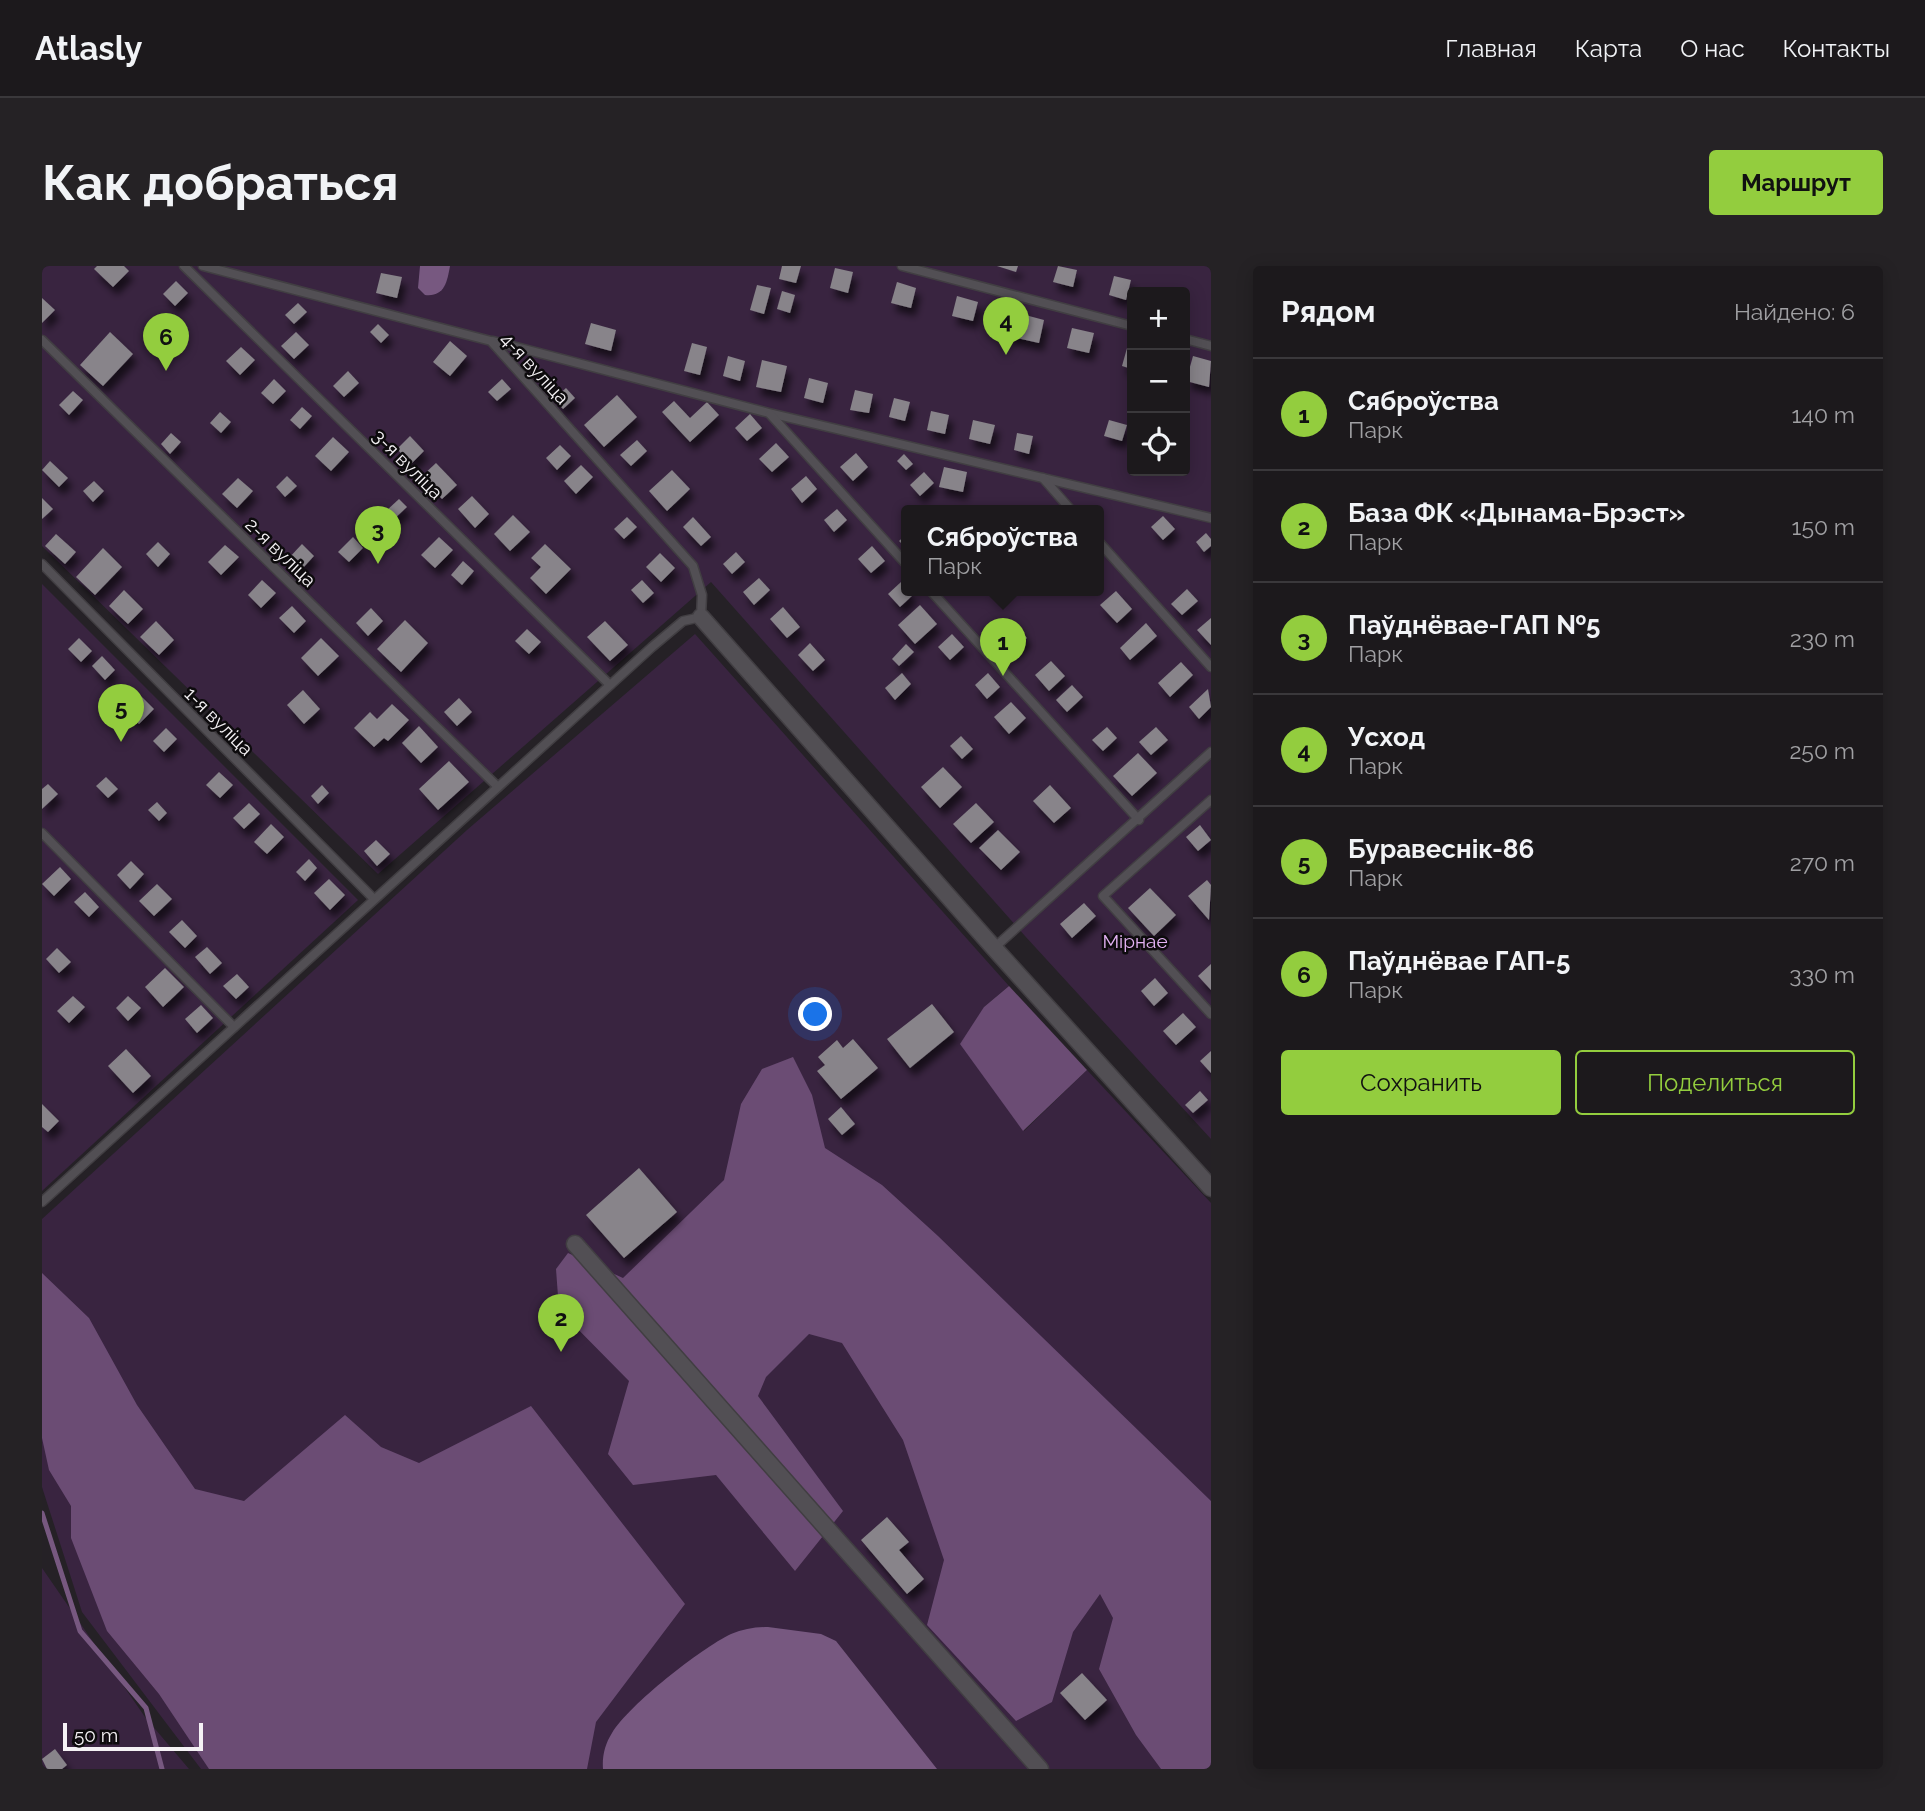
<!DOCTYPE html>
<html lang="ru">
<head>
<meta charset="utf-8">
<style>
	:root { --surface:#1c191c; --page:#252225; --text:#f1f3f6; --muted:#a0a0a3; --line:#3a383b; --accent:#93cd3e }
	body { margin:0; font-family:Raleway,sans-serif; background:var(--page); color:var(--text) }
	.controls { position:absolute; right:21px; top:21px; display:grid; overflow:hidden; border-radius:7px; box-shadow:0 4px 18px #0003 }
	.controls button { width:63px; height:63px; display:grid; place-items:center; padding:0; border:0; border-bottom:2px solid var(--line); background:var(--surface); color:var(--text); font:35px sans-serif }
	.scale { position:absolute; left:21px; bottom:18px; width:140px; box-sizing:border-box; padding-left:7px; border:4px solid #f5f2f5; border-top:0; font-size:19px; line-height:24px; white-space:nowrap; color:#f5f2f5; -webkit-text-stroke:5px #0d0b0d; paint-order:stroke }
	.you { position:absolute; left:774px; top:749px; width:24px; height:24px; margin:-18px; border:5px solid #fff; border-radius:50%; background:#1a73e8; box-shadow:0 0 0 10px #1a73e833 }
	.badge { display:grid; place-items:center; width:46px; height:46px; border-radius:50%; background:var(--accent); color:#111; font-size:23px; font-weight:700 }
	.pin { position:absolute; translate:-50% -58px; filter:drop-shadow(0 2px 4px #0008) }
	.pin::after { content:''; position:absolute; top:37px; width:24px; height:21px; background:inherit; clip-path:polygon(0 0,100% 0,50% 100%) }
	.popup { position:absolute; left:859px; top:239px; width:203px; height:91px; box-sizing:border-box; display:grid; place-content:center; border-radius:7px; background:var(--surface); filter:drop-shadow(0 2px 5px #0005); font-size:23px; white-space:nowrap; color:var(--muted) }
	.popup b { font-size:26px; color:var(--text) }
	.popup::after { content:''; position:absolute; left:50%; top:100%; margin-left:-14px; border:14px solid transparent; border-top-color:var(--surface) }
	.list { margin:0; padding:0; list-style:none }
	h2 { display:flex; justify-content:space-between; align-items:center; height:91px; margin:0; padding:0 28px; font-size:30px }
	h2 small { font-size:23px; font-weight:400; color:var(--muted) }
	.list li { display:grid; grid-template-columns:46px 1fr auto; gap:21px; align-items:center; box-sizing:border-box; height:112px; padding:0 28px; border-top:2px solid var(--line) }
	.list b { display:block; font-size:26px; white-space:nowrap }
	.list p { margin:0; font-size:23px; white-space:nowrap; color:var(--muted) }
	.list em { font-size:23px; font-style:normal; color:var(--muted) }
	.actions { display:flex; gap:14px; padding:21px 28px }
	.actions a { flex:1; padding:16px 0; border:2px solid var(--accent); border-radius:7px; text-align:center; font-size:24px; color:var(--accent) }
	.actions .main { background:var(--accent); color:#111 }
	.icon { flex:none; width:38px; height:38px; fill:none; stroke:currentColor; stroke-width:2; stroke-linecap:round; stroke-linejoin:round }
	.map { position:relative; flex:none; width:1169px; height:1503px; overflow:hidden; border-radius:7px }
	header { display:flex; align-items:center; gap:42px; box-sizing:border-box; height:98px; padding:0 35px; background:var(--surface); border-bottom:2px solid var(--line) }
	header strong { font-size:33px }
	nav { display:flex; gap:38px; margin-inline-start:auto; font-size:24px }
	.intro { display:flex; align-items:center; justify-content:space-between; box-sizing:border-box; height:168px; padding:0 42px }
	h1 { margin:0; font-size:49px }
	.button { padding:18px 32px; border-radius:7px; background:var(--accent); color:#111; font-size:24px; font-weight:700 }
	main { display:flex; gap:42px; padding:0 42px }
	aside { flex:1; background:var(--surface); border-radius:7px; box-shadow:0 4px 18px #0003 }
	.map>svg:first-child { display:block }
	.green { fill:#392440; fill-rule:evenodd }
	.forest { fill:#6b4c74 }
	.water { fill:#775880 }
	.lines { fill:none; stroke-linecap:round; stroke-linejoin:round }
	.stream { stroke:#775880; stroke-width:5 }
	.building { fill:#88848a; filter:url(#shadow) }
	.lane-casing { stroke:#413e42; stroke-width:11 }
	.street-casing { stroke:#413e42; stroke-width:19 }
	.lane { stroke:#524f54; stroke-width:8 }
	.street { stroke:#524f54; stroke-width:16 }
	.labels { text-anchor:middle; stroke-width:5; stroke-linejoin:round; paint-order:stroke }
	.street-label { font-size:19px; fill:#f5f2f5; stroke:#0d0b0d }
	.park-label { font-size:19px; fill:#e4b3f4; stroke:#0d0b0d }
</style>
</head>
<body>
<header>
<strong>Atlasly</strong>
<nav><a>Главная</a><a>Карта</a><a>О нас</a><a>Контакты</a></nav>
</header>
<div class="intro"><h1>Как добраться</h1><a class="button">Маршрут</a></div>
<main>
<div class="map">
<svg width="1169" height="1503" viewBox="0 0 1169 1503">
	<defs>
		<filter id="shadow"><feDropShadow dx="4.5" dy="8" stdDeviation="3.5" flood-color="#0009"/></filter>
	</defs>
	<rect width="100%" height="100%" fill="#252126"/>
	<g class="green">
		<path d="M0,0h1169v873l-186,-203 -314,-354 -333,292 -336,-328zM1090,26h53v179h-53zM865,244h192v80h-192z"/>
		<polygon points="0,318 316,634 0,925"/>
		<polygon points="653,368 967,720 942,741 982,865 1045,804 1169,937 1169,1503 159,1503 40,1346 0,1221 0,953 425,564"/>
		<polygon points="0,1302 103,1451 147,1503 0,1503"/>
	</g>
	<g class="forest">
		<polygon points="967,720 1045,804 981,865 918,778 942,741"/>
		<polygon points="751,791 770,829 783,882 840,919 896,970 1169,1235 1169,1503 1119,1503 1094,1469 1057,1403 1071,1352 1058,1328 1031,1366 1010,1436 974,1455 885,1359 902,1294 861,1174 800,1077 767,1068 724,1111 716,1130 801,1245 753,1305 674,1209 591,1219 566,1188 587,1115 517,1044 514,1003 526,987 581,1012 682,914 699,838 720,803"/>
		<polygon points="0,1007 47,1052 95,1139 153,1223 202,1235 303,1149 339,1181 377,1197 489,1140 643,1338 554,1456 545,1503 167,1503 117,1428 65,1365 29,1272 29,1240 7,1204 0,1172"/>
	</g>
	<g class="water">
		<path d="M378,0h30c-3,17 -6,31 -25,29l-7,-7z"/>
		<path d="M726,1361l53,7 15,7 101,128h-334c-1,-13 2,-25 9,-36 18,-29 88,-84 119,-99 12,-5 24,-7 37,-7z"/>
	</g>
	<g class="lines">
		<polyline class="stream" points="0,1247 38,1365 104,1442 120,1503"/>
	</g>
	<g class="building">
		<polygon points="55,0 82,0 87,5 71,21 52,3"/>
		<polygon points="740,0 759,0 754,17 737,13"/>
		<polygon points="955,0 976,0 974,6"/>
		<polygon points="1016,0 1035,4 1031,21 1011,16"/>
		<polygon points="793,2 811,6 806,27 788,22"/>
		<polygon points="339,7 360,11 355,32 334,27"/>
		<polygon points="1072,10 1089,14 1084,34 1067,29"/>
		<polygon points="134,15 146,27 133,40 121,28"/>
		<polygon points="855,16 874,22 869,42 849,37"/>
		<polygon points="715,19 729,22 722,48 708,44"/>
		<polygon points="740,25 753,29 748,47 735,43"/>
		<polygon points="915,30 936,36 931,55 910,50"/>
		<polygon points="0,32 13,44 0,57"/>
		<polygon points="256,37 265,46 252,58 243,49"/>
		<polygon points="972,46 1002,54 997,77 966,70"/>
		<polygon points="549,57 574,64 569,85 543,78"/>
		<polygon points="336,58 347,69 339,77 328,66"/>
		<polygon points="1030,62 1052,67 1047,87 1025,82"/>
		<polygon points="68,66 91,88 61,120 38,99"/>
		<polygon points="254,66 267,79 252,93 239,80"/>
		<polygon points="408,75 425,90 408,110 391,96"/>
		<polygon points="1087,75 1090,76 1090,103 1080,100"/>
		<polygon points="650,77 665,81 658,109 642,105"/>
		<polygon points="199,81 213,94 198,109 184,95"/>
		<polygon points="686,90 703,95 698,115 681,110"/>
		<polygon points="1151,90 1169,95 1167,121 1144,115"/>
		<polygon points="720,94 745,100 739,126 714,121"/>
		<polygon points="306,105 317,117 302,131 291,120"/>
		<polygon points="767,112 786,117 781,137 762,132"/>
		<polygon points="232,113 244,125 231,138 219,127"/>
		<polygon points="460,113 469,123 455,135 446,126"/>
		<polygon points="524,122 533,132 521,143 512,133"/>
		<polygon points="813,124 831,128 827,147 808,144"/>
		<polygon points="31,125 41,134 27,149 17,139"/>
		<polygon points="575,129 595,151 562,181 542,159"/>
		<polygon points="852,132 868,136 863,155 847,151"/>
		<polygon points="632,135 648,152 665,136 677,149 648,176 620,146"/>
		<polygon points="260,141 270,150 258,163 248,154"/>
		<polygon points="889,145 907,149 903,168 885,164"/>
		<polygon points="178,146 189,156 179,167 168,157"/>
		<polygon points="708,148 720,162 705,175 693,162"/>
		<polygon points="931,154 953,159 948,178 927,173"/>
		<polygon points="1067,154 1085,159 1080,175 1062,170"/>
		<polygon points="129,167 139,176 128,188 119,178"/>
		<polygon points="975,167 991,170 987,188 972,184"/>
		<polygon points="368,170 382,185 369,198 355,183"/>
		<polygon points="291,171 307,186 289,205 273,190"/>
		<polygon points="595,174 605,185 589,200 578,189"/>
		<polygon points="734,177 747,191 730,206 717,193"/>
		<polygon points="518,179 529,190 515,204 504,192"/>
		<polygon points="814,187 826,201 811,215 798,201"/>
		<polygon points="862,188 871,198 864,204 855,195"/>
		<polygon points="8,195 26,212 17,221 0,204"/>
		<polygon points="394,197 415,219 400,233 379,211"/>
		<polygon points="539,199 551,211 534,228 522,215"/>
		<polygon points="902,201 925,206 921,226 897,221"/>
		<polygon points="630,204 648,223 625,245 607,225"/>
		<polygon points="882,206 892,217 878,230 868,219"/>
		<polygon points="245,210 255,220 243,231 234,221"/>
		<polygon points="764,210 775,223 760,237 749,223"/>
		<polygon points="196,212 211,225 195,242 180,228"/>
		<polygon points="52,215 62,225 51,236 41,225"/>
		<polygon points="430,230 447,248 433,262 416,243"/>
		<polygon points="0,232 11,243 0,253"/>
		<polygon points="357,233 365,241 352,253 344,245"/>
		<polygon points="795,243 805,254 792,266 782,254"/>
		<polygon points="471,249 488,266 468,285 452,268"/>
		<polygon points="1121,250 1133,263 1121,274 1109,261"/>
		<polygon points="585,251 595,261 582,273 572,263"/>
		<polygon points="651,251 669,271 659,280 641,261"/>
		<polygon points="1164,267 1169,273 1169,280 1162,286 1154,276"/>
		<polygon points="14,268 34,286 23,298 3,280"/>
		<polygon points="865,268 865,283 857,275"/>
		<polygon points="311,271 321,282 307,296 296,286"/>
		<polygon points="397,271 411,284 393,302 379,289"/>
		<polygon points="116,276 128,288 116,301 104,288"/>
		<polygon points="260,278 272,290 258,305 246,293"/>
		<polygon points="503,278 529,303 504,328 488,312 499,301 489,292"/>
		<polygon points="183,279 197,291 179,309 166,296"/>
		<polygon points="830,280 843,295 829,307 816,293"/>
		<polygon points="61,282 80,301 53,329 34,311"/>
		<polygon points="694,286 703,296 690,308 681,298"/>
		<polygon points="618,287 633,302 619,316 604,301"/>
		<polygon points="421,295 432,305 420,319 409,309"/>
		<polygon points="717,312 728,324 712,339 701,326"/>
		<polygon points="220,314 234,327 219,342 206,329"/>
		<polygon points="600,314 612,327 601,337 589,324"/>
		<polygon points="859,316 871,329 858,341 846,328"/>
		<polygon points="1145,323 1156,335 1140,349 1129,338"/>
		<polygon points="82,324 101,343 86,358 67,340"/>
		<polygon points="1074,325 1090,343 1075,357 1058,339"/>
		<polygon points="878,339 895,358 873,378 856,359"/>
		<polygon points="250,340 264,355 252,367 237,352"/>
		<polygon points="741,341 758,361 745,372 728,353"/>
		<polygon points="329,342 341,355 326,370 314,357"/>
		<polygon points="1169,352 1169,379 1155,364"/>
		<polygon points="363,354 386,377 359,406 335,383"/>
		<polygon points="968,354 985,372 969,386 953,368"/>
		<polygon points="114,355 132,374 117,389 98,371"/>
		<polygon points="563,355 586,379 568,395 545,371"/>
		<polygon points="1104,357 1115,370 1088,394 1078,382"/>
		<polygon points="485,363 499,376 487,388 473,375"/>
		<polygon points="910,368 922,381 908,394 896,381"/>
		<polygon points="37,372 50,385 39,396 26,383"/>
		<polygon points="279,372 297,390 276,410 259,392"/>
		<polygon points="768,377 783,394 771,405 756,389"/>
		<polygon points="864,378 872,386 857,400 850,393"/>
		<polygon points="60,390 73,404 63,414 50,400"/>
		<polygon points="1009,395 1023,410 1007,425 993,409"/>
		<polygon points="1139,396 1151,409 1128,431 1116,417"/>
		<polygon points="860,407 869,418 853,434 843,422"/>
		<polygon points="946,407 958,421 945,433 933,419"/>
		<polygon points="1030,419 1041,431 1025,446 1014,434"/>
		<polygon points="1166,423 1169,441 1157,453 1147,441"/>
		<polygon points="261,424 278,443 262,458 245,439"/>
		<polygon points="96,427 112,443 97,458 81,443"/>
		<polygon points="417,432 430,446 415,460 402,446"/>
		<polygon points="969,436 984,452 967,468 952,451"/>
		<polygon points="350,438 367,454 346,475 342,472 332,481 312,462 328,446 335,453"/>
		<polygon points="377,460 396,481 379,497 360,477"/>
		<polygon points="1065,461 1075,472 1061,485 1050,474"/>
		<polygon points="1114,461 1126,474 1109,489 1097,476"/>
		<polygon points="124,462 135,473 122,486 111,475"/>
		<polygon points="919,470 931,483 920,493 908,480"/>
		<polygon points="1096,487 1115,507 1090,530 1071,510"/>
		<polygon points="407,495 427,516 396,544 377,523"/>
		<polygon points="901,501 920,521 898,542 879,521"/>
		<polygon points="177,506 191,519 178,532 164,519"/>
		<polygon points="64,511 76,523 66,532 54,520"/>
		<polygon points="6,518 16,528 0,543 0,523"/>
		<polygon points="280,519 287,527 276,538 269,530"/>
		<polygon points="1008,519 1029,542 1012,557 991,535"/>
		<polygon points="115,536 125,547 117,555 106,544"/>
		<polygon points="207,537 218,548 202,563 191,552"/>
		<polygon points="934,537 952,556 929,577 911,558"/>
		<polygon points="229,558 242,571 225,588 212,576"/>
		<polygon points="1158,559 1169,574 1156,585 1144,571"/>
		<polygon points="956,564 978,586 959,604 937,582"/>
		<polygon points="334,574 348,588 335,600 322,585"/>
		<polygon points="267,593 275,602 263,615 254,606"/>
		<polygon points="89,595 102,608 88,623 75,609"/>
		<polygon points="18,601 29,613 12,630 0,618"/>
		<polygon points="287,613 303,629 288,644 272,627"/>
		<polygon points="1165,614 1169,619 1167,654 1146,630"/>
		<polygon points="115,618 130,633 112,650 97,635"/>
		<polygon points="1108,622 1134,649 1112,670 1086,642"/>
		<polygon points="43,626 57,641 47,651 32,636"/>
		<polygon points="1042,637 1054,650 1030,672 1018,658"/>
		<polygon points="140,654 155,670 143,682 127,666"/>
		<polygon points="165,681 180,697 168,708 153,691"/>
		<polygon points="15,682 29,696 17,707 4,693"/>
		<polygon points="1169,698 1169,724 1156,710"/>
		<polygon points="123,702 142,721 121,741 103,721"/>
		<polygon points="195,708 207,721 194,733 181,720"/>
		<polygon points="1113,712 1126,727 1112,740 1099,725"/>
		<polygon points="31,730 43,741 27,757 15,745"/>
		<polygon points="86,730 99,742 86,755 74,742"/>
		<polygon points="890,738 912,766 868,802 845,773"/>
		<polygon points="159,739 171,752 155,767 143,753"/>
		<polygon points="1141,747 1154,761 1134,779 1121,765"/>
		<polygon points="811,773 836,802 799,833 775,805 783,799 776,791 795,774 801,782"/>
		<polygon points="84,783 109,810 91,827 66,800"/>
		<polygon points="1169,785 1169,807 1158,795"/>
		<polygon points="1158,825 1166,834 1151,847 1143,839"/>
		<polygon points="0,838 17,855 6,866 0,861"/>
		<polygon points="799,841 813,858 800,869 786,853"/>
		<polygon points="597,902 635,946 582,992 544,949"/>
		<polygon points="845,1251 867,1276 857,1284 882,1313 865,1328 819,1274"/>
		<polygon points="1040,1407 1065,1434 1043,1454 1018,1427"/>
		<polygon points="13,1483 25,1499 20,1503 5,1503 0,1493"/>
	</g>
	<g class="lines">
		<g class="lane-casing">
			<g id="lane">
				<polyline points="142,0 568,419"/>
				<polyline points="860,0 1090,60"/>
				<polyline points="1143,73 1169,80"/>
				<polyline points="0,74 456,521"/>
				<polyline points="451,75 727,147 1169,252"/>
				<polyline points="728,148 865,299"/>
				<polyline points="1001,212 1029,244"/>
				<polyline points="1057,276 1169,401"/>
				<polyline points="0,298 332,633"/>
				<polyline points="888,324 1097,554"/>
				<polyline points="1169,534 1061,630 1169,748"/>
				<polyline points="0,567 192,761"/>
				<polyline points="952,682 1169,486"/>
				<polyline points="0,936 610,381 641,355 659,351 660,329 651,300 449,75 161,0"/>
			</g>
		</g>
		<g class="street-casing">
			<g id="street">
				<polyline points="659,351 952,682 1169,922"/>
				<polyline points="533,978 998,1503"/>
			</g>
		</g>
		<use href="#lane" class="lane"/>
		<use href="#street" class="street"/>
	</g>
	<g class="labels">
		<g class="street-label">
			<text transform="translate(493 102) rotate(47)" y="7">4-я вуліца</text>
			<text transform="translate(366 198) rotate(45)" y="7">3-я вуліца</text>
			<text transform="translate(239 286) rotate(44)" y="7">2-я вуліца</text>
			<text transform="translate(177 455) rotate(45)" y="7">1-я вуліца</text>
		</g>
		<g class="park-label">
			<text x="1093" y="682">Мірнае</text>
		</g>
	</g>
</svg>
<div class="controls">
<button>+</button>
<button>−</button>
<button><svg class="icon" aria-label="locate" viewBox="0 0 24 24"><circle cx="12" cy="12" r="6"/><path d="M12 2v4M12 18v4M2 12h4M18 12h4"/></svg></button>
</div>
<div class="scale">50 m</div>
<div class="you"></div>
<div class="pin badge" style="left:961px;top:410px">1</div>
<div class="popup"><b>Сяброўства</b>Парк</div>
<div class="pin badge" style="left:519px;top:1086px">2</div>
<div class="pin badge" style="left:336px;top:298px">3</div>
<div class="pin badge" style="left:964px;top:89px">4</div>
<div class="pin badge" style="left:79px;top:476px">5</div>
<div class="pin badge" style="left:124px;top:105px">6</div>
</div>
<aside>
<h2>Рядом<small>Найдено: 6</small></h2>
<ul class="list">
<li><span class="badge">1</span><div><b>Сяброўства</b><p>Парк</p></div><em>140 m</em></li>
<li><span class="badge">2</span><div><b>База ФК «Дынама-Брэст»</b><p>Парк</p></div><em>150 m</em></li>
<li><span class="badge">3</span><div><b>Паўднёвае-ГАП №5</b><p>Парк</p></div><em>230 m</em></li>
<li><span class="badge">4</span><div><b>Усход</b><p>Парк</p></div><em>250 m</em></li>
<li><span class="badge">5</span><div><b>Буравеснік-86</b><p>Парк</p></div><em>270 m</em></li>
<li><span class="badge">6</span><div><b>Паўднёвае ГАП-5</b><p>Парк</p></div><em>330 m</em></li>
</ul>
<div class="actions"><a class="main">Сохранить</a><a>Поделиться</a></div>
</aside>
</main>
</body>
</html>
